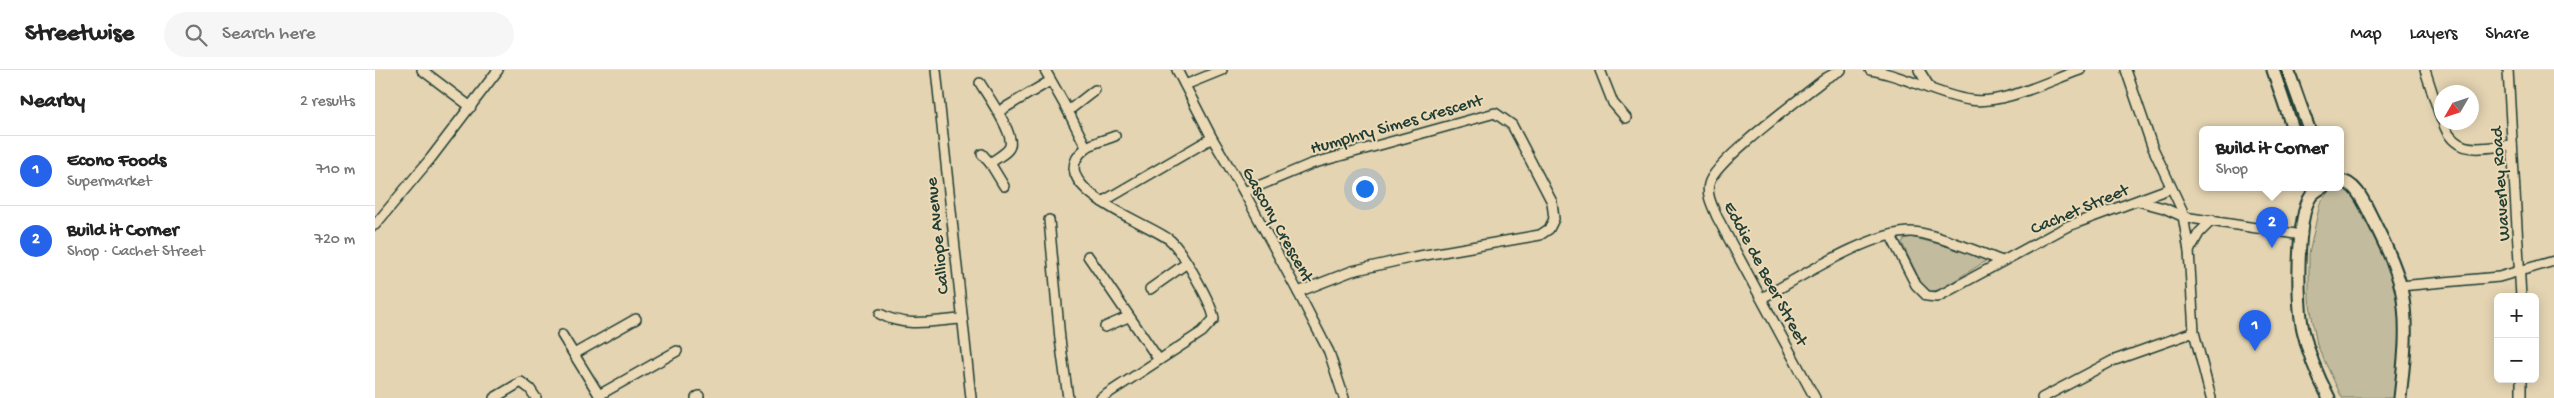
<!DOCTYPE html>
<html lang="en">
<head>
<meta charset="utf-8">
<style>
	:root { --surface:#fff; --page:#f6f6f6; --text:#222; --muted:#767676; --line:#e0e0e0; --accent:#2563eb }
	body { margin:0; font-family:"Gochi Hand",sans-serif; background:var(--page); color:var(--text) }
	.controls { position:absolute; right:15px; bottom:15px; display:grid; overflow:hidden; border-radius:8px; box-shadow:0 2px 12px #0003 }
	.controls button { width:45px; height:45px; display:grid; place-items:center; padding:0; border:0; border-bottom:1px solid var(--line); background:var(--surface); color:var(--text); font:25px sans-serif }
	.compass { position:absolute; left:2059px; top:15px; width:45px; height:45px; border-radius:50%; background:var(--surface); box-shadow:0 2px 12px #0003; rotate:231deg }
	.you { position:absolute; left:989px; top:118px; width:18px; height:18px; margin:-12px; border:4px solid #fff; border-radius:50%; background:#1a73e8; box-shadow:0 0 0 8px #1a73e833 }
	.badge { display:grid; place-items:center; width:32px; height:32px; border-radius:50%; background:var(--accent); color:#fff; font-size:16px; font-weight:700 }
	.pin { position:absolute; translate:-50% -41px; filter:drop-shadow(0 1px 2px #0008) }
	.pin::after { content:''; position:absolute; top:26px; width:18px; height:15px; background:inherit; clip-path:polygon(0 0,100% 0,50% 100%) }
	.popup { position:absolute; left:1824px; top:56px; width:145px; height:65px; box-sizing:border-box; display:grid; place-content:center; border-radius:8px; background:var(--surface); filter:drop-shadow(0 1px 4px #0005); font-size:16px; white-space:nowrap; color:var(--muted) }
	.popup b { font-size:19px; color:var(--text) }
	.popup::after { content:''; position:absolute; left:50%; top:100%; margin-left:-10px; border:10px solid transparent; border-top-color:var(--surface) }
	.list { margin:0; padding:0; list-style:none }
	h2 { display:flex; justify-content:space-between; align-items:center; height:65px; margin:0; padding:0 20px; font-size:21px }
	h2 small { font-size:16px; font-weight:400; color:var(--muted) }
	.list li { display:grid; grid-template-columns:32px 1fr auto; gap:15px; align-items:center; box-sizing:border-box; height:70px; padding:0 20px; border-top:1px solid var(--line) }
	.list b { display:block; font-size:19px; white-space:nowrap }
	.list p { margin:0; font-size:16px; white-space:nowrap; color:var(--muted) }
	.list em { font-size:16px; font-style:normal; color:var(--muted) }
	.icon { flex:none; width:28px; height:28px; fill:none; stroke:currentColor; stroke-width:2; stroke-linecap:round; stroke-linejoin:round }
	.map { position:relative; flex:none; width:2179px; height:328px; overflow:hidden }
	header { display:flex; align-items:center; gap:30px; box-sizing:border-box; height:70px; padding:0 25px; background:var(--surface); border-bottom:1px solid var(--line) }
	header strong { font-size:24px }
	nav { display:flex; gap:28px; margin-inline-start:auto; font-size:18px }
	.search { width:350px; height:45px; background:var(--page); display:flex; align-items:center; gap:12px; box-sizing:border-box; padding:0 18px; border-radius:28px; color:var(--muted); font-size:19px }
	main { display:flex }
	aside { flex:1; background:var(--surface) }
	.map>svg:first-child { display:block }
	.green { fill:#c3bb9d; stroke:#717c68 }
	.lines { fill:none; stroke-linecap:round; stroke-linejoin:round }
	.minor-casing { stroke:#1f3d34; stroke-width:12 }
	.tertiary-casing { stroke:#1f3d34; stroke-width:15 }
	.minor { stroke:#ecdab7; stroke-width:9 }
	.tertiary { stroke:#ecdab7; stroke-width:11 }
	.labels { text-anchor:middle; stroke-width:4; stroke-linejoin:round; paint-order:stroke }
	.street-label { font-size:18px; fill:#1f3d34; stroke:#ecdab7 }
</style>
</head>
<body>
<header>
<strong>Streetwise</strong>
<div class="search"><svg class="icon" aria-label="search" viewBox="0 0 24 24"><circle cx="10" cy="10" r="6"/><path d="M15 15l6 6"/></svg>Search here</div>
<nav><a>Map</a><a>Layers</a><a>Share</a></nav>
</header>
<main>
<aside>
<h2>Nearby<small>2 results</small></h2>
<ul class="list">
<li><span class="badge">1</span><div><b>Econo Foods</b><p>Supermarket</p></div><em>710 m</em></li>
<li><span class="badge">2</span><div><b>Build it Corner</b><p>Shop · Cachet Street</p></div><em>720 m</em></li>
</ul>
</aside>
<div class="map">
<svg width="2179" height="328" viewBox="0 0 2179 328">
	<rect width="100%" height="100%" fill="#e4d4b2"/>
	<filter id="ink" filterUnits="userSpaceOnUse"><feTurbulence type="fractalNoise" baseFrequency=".02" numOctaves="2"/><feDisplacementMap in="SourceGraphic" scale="10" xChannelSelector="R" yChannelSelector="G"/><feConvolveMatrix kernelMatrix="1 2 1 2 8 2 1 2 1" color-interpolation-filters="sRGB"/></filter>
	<g filter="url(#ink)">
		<g class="green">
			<polygon points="1970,117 1985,126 2016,194 2027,235 2023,328 1967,328 1942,275 1934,229 1934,184 1945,133 1954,121"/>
			<polygon points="1536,167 1610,186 1611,191 1566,219 1555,222 1548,217 1527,173 1529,169"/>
		</g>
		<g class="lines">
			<g class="minor-casing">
				<g id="minor">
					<polyline points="47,0 96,37"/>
					<polyline points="561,0 596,328"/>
					<polyline points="670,0 693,41"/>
					<polyline points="802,0 837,68 869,122 923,222 954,282 969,328"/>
					<polyline points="1225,0 1238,33 1251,48"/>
					<path d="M1495,0c35,5 65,25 100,30 33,5 78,-19 110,-30"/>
					<polyline points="1544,0 1555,18"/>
					<polyline points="1751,0 1777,76 1807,140 1814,181 1819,262 1836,328"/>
					<polyline points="2050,0 2066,49"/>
					<polyline points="2133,0 2146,227"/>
					<path d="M605,13c7,12 34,49 30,63 -2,7 -15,13 -20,17l14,23"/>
					<polyline points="810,15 847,0"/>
					<polyline points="623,42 675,11"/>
					<path d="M2068,52c12,36 40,25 69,23"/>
					<polyline points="711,77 693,41 720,20"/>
					<polyline points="607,84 615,93"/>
					<polyline points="869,122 936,94 1120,43 1137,55 1177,132 1179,149 1174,159 1165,165 1039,187 977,201 923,222"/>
					<polyline points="1763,131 1789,138 1809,147 1927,165"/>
					<polyline points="727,132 837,68"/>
					<polyline points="674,150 685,269 693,328"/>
					<polyline points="0,155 56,88 123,0"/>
					<polyline points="1516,166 1541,215 1552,226 1562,227 1693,156 1796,118"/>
					<polyline points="1814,181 1824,163 1837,150"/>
					<polyline points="713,186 784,290"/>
					<polyline points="2025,216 2124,207 2179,191"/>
					<polyline points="775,219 812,193"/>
					<path d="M1387,228c37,-20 108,-66 149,-66 20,0 70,21 91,29"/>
					<path d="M505,244c26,14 53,7 81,5"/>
					<polyline points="730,257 753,247"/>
					<polyline points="187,265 226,328"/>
					<polyline points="199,284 261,249"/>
					<polyline points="224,325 302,281"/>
					<polyline points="119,328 146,312 155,319 161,328"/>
					<polyline points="321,328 324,326"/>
					<path d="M726,328l101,-66 12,-13c-1,-14 -33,-70 -44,-79 -21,-17 -132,-54 -84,-92 7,-6 20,-8 29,-12"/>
					<path d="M1440,328l-98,-181c-4,-10 -11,-22 -8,-33 5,-23 95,-88 117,-106l15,-8"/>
					<polyline points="1667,328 1737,291 1819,262"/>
					<polyline points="2146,328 2146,309"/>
				</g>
			</g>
			<g class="tertiary-casing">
				<g id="tertiary">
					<polyline points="1898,0 1918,59"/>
					<polyline points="1913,0 1934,59"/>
					<path d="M1966,111c14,1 23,21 29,33 11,22 25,49 31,74 8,36 3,74 -1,110"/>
					<path d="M1948,117c-4,2 -9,5 -12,9 -15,21 -14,108 -8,134 5,23 15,47 26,68"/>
				</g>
			</g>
			<use href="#minor" class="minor"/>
			<use href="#tertiary" class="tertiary"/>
		</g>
	</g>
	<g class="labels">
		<g class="street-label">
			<text transform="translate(1021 53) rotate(-16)" y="6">Humphry Simes Crescent</text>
			<text transform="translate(2124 114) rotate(-94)" y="6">Waverley Road</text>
			<text transform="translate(1704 138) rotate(-23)" y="6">Cachet Street</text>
			<text transform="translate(904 154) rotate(61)" y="6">Gascony Crescent</text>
			<text transform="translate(561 166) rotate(-96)" y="6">Calliope Avenue</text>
			<text transform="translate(1392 203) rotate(62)" y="6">Eddie de Beer Street</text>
		</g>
	</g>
</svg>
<div class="controls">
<button>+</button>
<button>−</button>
</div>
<svg class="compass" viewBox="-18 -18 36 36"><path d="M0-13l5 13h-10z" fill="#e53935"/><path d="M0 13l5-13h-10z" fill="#767676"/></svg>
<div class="you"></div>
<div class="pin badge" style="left:1880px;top:281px">1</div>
<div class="pin badge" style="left:1897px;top:178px">2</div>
<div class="popup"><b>Build it Corner</b>Shop</div>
</div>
</main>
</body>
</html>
